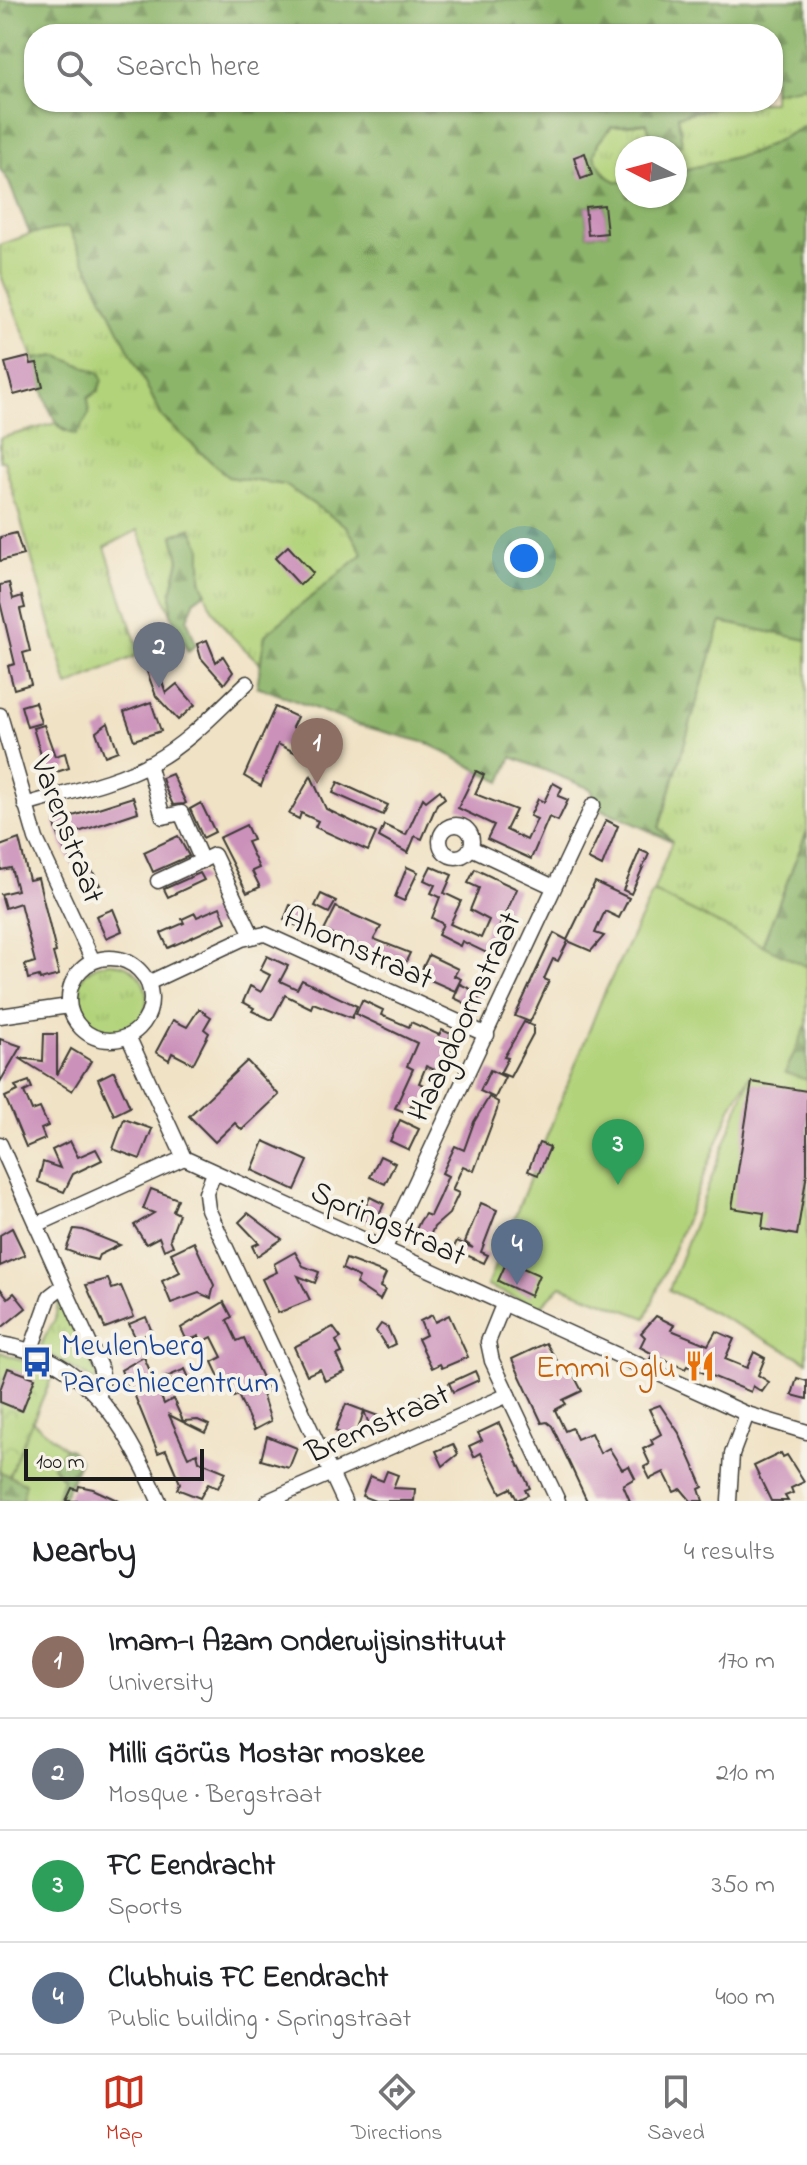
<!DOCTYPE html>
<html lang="en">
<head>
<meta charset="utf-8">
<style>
	:root { --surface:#fff; --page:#f6f6f6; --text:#202124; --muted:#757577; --line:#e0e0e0; --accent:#c8321e }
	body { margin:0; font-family:"Indie Flower",sans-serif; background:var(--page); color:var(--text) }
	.compass { position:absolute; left:615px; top:136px; width:72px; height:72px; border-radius:50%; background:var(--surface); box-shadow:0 2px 6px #0004; rotate:276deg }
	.scale { position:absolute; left:24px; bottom:20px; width:180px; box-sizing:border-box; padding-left:8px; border:4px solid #1c1c1c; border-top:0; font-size:22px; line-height:28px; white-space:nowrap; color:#1c1c1c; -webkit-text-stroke:6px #f7f3e8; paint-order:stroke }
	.you { position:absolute; left:524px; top:558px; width:28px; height:28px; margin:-20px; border:6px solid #fff; border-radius:50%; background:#1a73e8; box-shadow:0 0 0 12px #1a73e833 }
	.badge { display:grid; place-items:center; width:52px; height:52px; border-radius:50%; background:var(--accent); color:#fff; font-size:26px; font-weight:700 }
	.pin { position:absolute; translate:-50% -66px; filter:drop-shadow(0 2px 4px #0008) }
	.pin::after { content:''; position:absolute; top:42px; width:28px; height:24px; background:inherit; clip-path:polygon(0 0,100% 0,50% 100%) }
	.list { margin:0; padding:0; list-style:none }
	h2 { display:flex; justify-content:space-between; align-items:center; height:104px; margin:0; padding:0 32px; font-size:34px }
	h2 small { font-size:26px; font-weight:400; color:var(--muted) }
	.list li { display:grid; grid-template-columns:52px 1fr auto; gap:24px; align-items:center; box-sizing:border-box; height:112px; padding:0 32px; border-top:2px solid var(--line) }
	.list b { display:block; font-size:30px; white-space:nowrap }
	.list p { margin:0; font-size:26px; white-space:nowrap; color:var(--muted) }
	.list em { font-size:26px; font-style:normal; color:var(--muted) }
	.icon { flex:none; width:44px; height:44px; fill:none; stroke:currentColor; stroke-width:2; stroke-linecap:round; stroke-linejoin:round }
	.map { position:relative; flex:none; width:807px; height:1501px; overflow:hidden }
	.search { position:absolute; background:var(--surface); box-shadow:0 2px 6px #0004; left:24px; right:24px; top:24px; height:88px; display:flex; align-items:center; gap:20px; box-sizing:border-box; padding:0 28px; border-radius:32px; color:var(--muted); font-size:30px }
	.sheet { height:552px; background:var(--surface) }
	nav { display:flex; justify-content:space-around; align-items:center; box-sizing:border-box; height:112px; border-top:2px solid var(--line); background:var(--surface); font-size:22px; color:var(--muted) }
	nav a { display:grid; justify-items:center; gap:4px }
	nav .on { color:var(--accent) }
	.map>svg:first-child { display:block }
	.grass { fill:url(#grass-tufts); stroke:#67784b; stroke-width:2 }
	.forest { fill:url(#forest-firs); stroke:#546843; stroke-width:2; fill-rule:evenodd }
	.park { fill:url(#park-crowns); stroke:#67784b; stroke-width:2 }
	.garden { fill:#b2d37a; stroke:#67784b; stroke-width:2 }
	.building { fill:#cb91ba }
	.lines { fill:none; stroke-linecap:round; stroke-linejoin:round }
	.minor-casing { stroke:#3c3a35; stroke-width:17 }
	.minor { stroke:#fff; stroke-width:14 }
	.labels { text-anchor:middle; stroke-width:8; stroke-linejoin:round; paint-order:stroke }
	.street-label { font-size:32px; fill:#1c1c1c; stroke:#f7f3e8 }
	.transit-label { font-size:32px; fill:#164399; stroke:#f7f3e8; text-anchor:start }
	.food-label { font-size:32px; fill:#c56008; stroke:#f7f3e8; text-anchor:end }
</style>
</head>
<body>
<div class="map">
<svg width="807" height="1501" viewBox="0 0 807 1501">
	<defs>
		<pattern id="grass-tufts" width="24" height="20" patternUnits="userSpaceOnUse" patternTransform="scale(2)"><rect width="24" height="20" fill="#b2d37a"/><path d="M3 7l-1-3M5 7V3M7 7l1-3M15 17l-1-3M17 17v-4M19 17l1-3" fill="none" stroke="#98b569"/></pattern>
		<pattern id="forest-firs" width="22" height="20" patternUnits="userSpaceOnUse" patternTransform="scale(2)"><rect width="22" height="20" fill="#8db56a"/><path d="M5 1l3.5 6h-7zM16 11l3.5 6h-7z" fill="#729256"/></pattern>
		<pattern id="park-crowns" width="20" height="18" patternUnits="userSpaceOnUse" patternTransform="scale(2)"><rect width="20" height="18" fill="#b2d37a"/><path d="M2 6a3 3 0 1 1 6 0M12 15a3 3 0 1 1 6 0" fill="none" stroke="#98b569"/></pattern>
	</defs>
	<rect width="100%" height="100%" fill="#f7f3e8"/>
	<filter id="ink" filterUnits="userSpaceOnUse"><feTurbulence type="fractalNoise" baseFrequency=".0125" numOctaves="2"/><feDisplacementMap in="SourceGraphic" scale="16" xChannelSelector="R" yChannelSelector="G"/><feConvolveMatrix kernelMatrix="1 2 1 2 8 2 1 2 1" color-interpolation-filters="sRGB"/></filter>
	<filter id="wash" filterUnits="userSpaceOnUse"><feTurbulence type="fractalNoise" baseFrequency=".006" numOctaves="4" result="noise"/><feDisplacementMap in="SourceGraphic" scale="32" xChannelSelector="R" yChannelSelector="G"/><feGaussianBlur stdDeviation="1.8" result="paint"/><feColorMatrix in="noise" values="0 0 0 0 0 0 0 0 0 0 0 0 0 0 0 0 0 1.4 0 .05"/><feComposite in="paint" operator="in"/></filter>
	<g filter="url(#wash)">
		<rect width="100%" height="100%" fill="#f0e2c5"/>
		<g class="grass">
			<polygon points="799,86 807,86 807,125 755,152 675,172 675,148 664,148 682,144 677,116 734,102 773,102 773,92"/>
			<path d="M647,123l7,25h-27v34c-18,2 -25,-12 -33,-26l4,-13 13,-16z"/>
			<path d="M68,226l94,191 66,60 57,8 63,42 16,28 -99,80 -5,28c-26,-23 -50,-45 -58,-81 -6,-25 5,-25 -11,-54l-18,8 6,23 -8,34v21l11,28 -44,-112 -33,17 35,107 -72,32 -64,-225h-4v-23l56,-15 9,9 23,-34 10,-7 4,-12 -44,-23 -24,3 -34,-86v-28l30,-11z"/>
			<polygon points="721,621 807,640 807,831 762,946 653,892 672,841 659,829"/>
			<circle cx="111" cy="999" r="36"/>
			<polygon points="59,1299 64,1301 99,1380 92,1380 43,1350 41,1344 55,1319"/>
		</g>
		<g class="forest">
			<path d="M0,0h807v86l-34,6v-58h-739v68h700l-56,14 4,28 -28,4 -7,-25 -36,4 -13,16 -4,13c8,14 15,28 33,26v14h48v-24l80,-20 52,-27v515l-86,-18 -62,206 13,13 -73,-33 -8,-19 -79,-32 -11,25 -74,-39 -72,-19 -98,-38 8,-51 98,-81 -16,-27 -62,-42 -57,-8 -66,-60 -94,-190 -38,7 -22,-54 -8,-11zM604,205l2,28 -18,2 -3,-28z"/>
			<path d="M58,356l40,16 4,7 -4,12 -10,7 1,16 -13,21c-29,-7 -34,-51 -42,-76z"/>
			<polygon points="191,528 201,547 201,581 206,592 195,600 187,619 196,644 188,652 171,614 171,593 179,560 173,535"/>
			<polygon points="807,831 807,967 762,946"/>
			<polygon points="807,1024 807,1080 785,1073"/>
			<polygon points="65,1448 71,1450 80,1461 62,1501 55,1501 63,1479 52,1466"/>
			<polygon points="0,1471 25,1483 26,1501 0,1501"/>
		</g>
		<polygon class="park" points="0,1352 54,1372 9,1476 0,1471"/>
		<g class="garden">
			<polygon points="653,892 807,967 807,1024 785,1073 807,1080 807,1361 669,1290 751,1074 732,1106 646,1318 561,1286 540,1307 487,1286 602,998"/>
			<polygon points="32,1421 65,1448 52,1466 63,1479 55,1501 23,1501 25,1483 9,1476"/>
		</g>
		<g id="blocks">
			<g class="building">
				<polygon points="585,153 592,175 581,179 574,157"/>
				<polygon points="604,205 607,233 588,235 585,207"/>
				<polygon points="29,357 31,364 37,363 43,387 14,395 5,363"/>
				<polygon points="16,533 23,555 0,561 0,537"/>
				<polygon points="288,546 313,573 300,585 275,558"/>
				<polygon points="9,583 13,599 22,596 25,608 20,609 30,651 23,653 31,684 14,689 8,666 15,664 0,602 0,585"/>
				<polygon points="207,640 216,662 223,656 233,672 224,684 201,658 197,644"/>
				<polygon points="152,654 166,693 177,684 195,705 178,720 156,696 142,658"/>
				<polygon points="35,702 41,723 27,727 21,706"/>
				<polygon points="151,702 161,731 134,740 124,712"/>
				<polygon points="275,707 297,717 292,727 333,746 323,766 278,744 261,786 244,776"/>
				<polygon points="108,723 118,751 105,756 96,732"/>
				<polygon points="44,725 55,756 65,753 69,768 47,775 33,728"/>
				<polygon points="476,771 484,775 475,794 516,810 506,830 527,840 537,819 530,816 538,799 544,802 553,783 562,788 558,796 568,800 558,821 549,817 531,859 487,839 494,825 458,808"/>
				<polygon points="172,774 186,803 184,804 173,805 166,790 162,778"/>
				<polygon points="311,776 326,809 376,833 368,851 315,827 318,821 301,813 299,819 289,814"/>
				<polygon points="338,782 388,805 383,815 333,793"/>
				<polygon points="440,790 445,798 437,804 422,839 415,836 408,853 379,837 384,825 406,835 423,798 426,801"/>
				<polygon points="133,797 138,812 72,834 100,885 86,891 62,845 54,822"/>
				<polygon points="201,803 215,832 203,838 190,809"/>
				<polygon points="606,820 618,826 602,866 588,859"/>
				<polygon points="246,825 253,840 247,842 259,868 252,871 260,887 247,893 219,838"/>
				<polygon points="178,836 189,856 153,872 144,852"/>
				<polygon points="19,839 29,880 38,878 56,952 53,953 59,975 40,980 39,976 28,979 25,965 35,962 20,903 5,908 1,894 17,890 11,868 1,870 0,846"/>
				<polygon points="640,850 649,854 631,894 623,890"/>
				<polygon points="431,866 452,875 444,893 461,901 450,924 481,938 489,920 470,910 479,888 468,883 475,869 517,889 497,932 505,936 495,957 462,941 460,946 438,935 443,924 432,918 440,897 431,893 435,885 424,880"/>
				<polygon points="407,867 418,872 404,901 395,897"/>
				<polygon points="200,873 204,880 168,897 164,889"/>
				<polygon points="595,882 629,898 619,918 605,911 595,933 604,936 591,951 568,941 558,961 553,959 544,979 549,981 530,1022 515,1016 554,933 567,940"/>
				<polygon points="321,894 336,901 329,913 315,906"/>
				<polygon points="290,905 311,915 304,929 284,920"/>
				<polygon points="220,907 226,922 168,948 161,933 184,923 182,919 195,913 197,917"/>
				<polygon points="336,907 381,927 374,939 410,953 400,974 379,964 383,955 324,931"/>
				<polygon points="113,909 122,931 106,938 96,916"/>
				<polygon points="429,955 458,969 454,976 461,979 455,991 419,975"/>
				<polygon points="267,956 288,966 280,981 297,989 302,980 357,1006 352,1018 313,1003 311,1008 285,995 272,1020 252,1011 254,1008 243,1002 250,986 261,992 270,975 260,970"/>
				<polygon points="460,984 481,994 475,1008 454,998"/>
				<polygon points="362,1000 383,1010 381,1015 409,1027 411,1022 439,1035 442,1030 451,1034 445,1049 454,1053 444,1074 426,1066 419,1083 430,1088 420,1109 411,1105 407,1113 395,1108 413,1069 407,1066 417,1043 356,1014"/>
				<polygon points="199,1009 211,1017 204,1029 209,1033 193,1064 172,1053 169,1060 156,1052 173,1020 187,1027"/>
				<polygon points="524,1022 533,1026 533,1034 510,1077 500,1073 508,1058 504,1057"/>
				<polygon points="44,1034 57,1034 57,1075 71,1049 91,1061 72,1091 19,1058 43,1061"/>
				<polygon points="0,1039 21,1046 0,1082"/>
				<polygon points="247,1061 279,1095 242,1130 235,1123 215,1142 189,1116"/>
				<polygon points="490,1070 505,1077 495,1098 480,1091"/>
				<polygon points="114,1071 130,1107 114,1115 98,1079"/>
				<polygon points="29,1081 32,1088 24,1092 32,1111 40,1108 48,1126 41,1129 45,1139 26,1147 5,1097 18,1091 15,1086"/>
				<polygon points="752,1082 807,1091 807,1173 797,1235 762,1229 764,1213 732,1208"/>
				<polygon points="489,1097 498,1102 497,1110 474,1171 463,1166 452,1190 459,1193 449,1214 434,1227 424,1248 410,1242 420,1221 425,1214 430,1216 439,1197 448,1176 442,1173 455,1146 464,1150 474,1122"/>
				<polygon points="124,1119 152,1129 140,1159 113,1149"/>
				<polygon points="400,1120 419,1129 409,1150 390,1141"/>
				<polygon points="70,1141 78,1157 96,1149 102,1160 73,1174 64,1192 38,1182 43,1162 60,1168 52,1150"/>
				<polygon points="264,1141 308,1161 295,1190 252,1170"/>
				<polygon points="539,1143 550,1147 538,1175 528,1171"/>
				<polygon points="380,1156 395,1163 385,1184 370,1177"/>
				<polygon points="151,1189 178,1199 173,1211 179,1214 170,1239 173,1246 164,1250 159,1237 146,1244 134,1225 154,1213 143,1209"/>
				<polygon points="370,1197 384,1204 374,1225 360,1218"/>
				<polygon points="481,1203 497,1210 481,1252 488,1255 484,1263 453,1249 457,1241 473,1248 465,1242"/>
				<polygon points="248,1213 282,1239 257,1256 252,1246 259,1243 239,1222"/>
				<polygon points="12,1228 25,1255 0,1266 0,1235"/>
				<polygon points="74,1229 83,1230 120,1245 99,1255 97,1260 85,1257 66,1250"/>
				<polygon points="194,1242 214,1285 211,1298 199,1293 171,1303 162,1281 180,1272 171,1253"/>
				<polygon points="295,1252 303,1266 319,1272 315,1283 298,1276 310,1300 278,1313 262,1279 277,1272 274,1264"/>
				<polygon points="346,1259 386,1274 380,1287 385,1290 380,1300 356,1284 359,1277 342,1269"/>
				<polygon points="507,1261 539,1275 530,1296 498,1281"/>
				<polygon points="108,1279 112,1289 121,1286 134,1317 105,1328 86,1285"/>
				<polygon points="0,1288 8,1298 14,1293 26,1308 0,1329"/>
				<polygon points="224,1302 232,1317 227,1320 237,1341 244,1338 268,1391 262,1394 271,1421 254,1430 238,1395 234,1397 226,1379 221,1381 212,1362 222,1357 212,1337 202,1342 199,1336 187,1341 181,1328"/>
				<polygon points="432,1315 435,1322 449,1315 468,1357 442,1368 440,1364 432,1368 418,1339 426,1335 420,1321"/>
				<polygon points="656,1316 674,1325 671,1330 708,1345 716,1331 734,1339 725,1359 747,1368 754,1352 765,1358 758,1375 769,1382 762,1392 753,1386 751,1392 687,1366 685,1369 663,1359 661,1364 650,1359 653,1354 640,1347 645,1337 641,1333"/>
				<polygon points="146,1317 152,1332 136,1339 129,1324"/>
				<polygon points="381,1324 388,1328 395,1344 387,1348 376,1331"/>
				<polygon points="333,1327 341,1338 336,1341 342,1353 337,1355 345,1372 325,1381 320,1369 307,1375 294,1347"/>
				<polygon points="546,1343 561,1367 568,1364 582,1391 563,1400 566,1404 555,1410 565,1431 572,1428 577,1439 591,1433 600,1453 609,1448 622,1469 629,1466 635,1478 623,1485 630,1501 587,1501 552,1426 547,1422 542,1423 512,1359"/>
				<polygon points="144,1357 164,1404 173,1399 183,1421 198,1420 209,1425 205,1433 169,1415 188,1457 197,1453 199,1461 226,1472 218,1488 208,1484 200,1498 177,1489 180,1483 166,1450 158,1453 130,1384 127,1385 121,1370"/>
				<polygon points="8,1368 35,1378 22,1411 0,1402 0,1390"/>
				<polygon points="185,1369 193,1387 164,1378"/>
				<polygon points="475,1371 479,1380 453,1392 449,1383"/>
				<polygon points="797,1378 807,1381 807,1399 792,1395"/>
				<polygon points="432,1391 437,1401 412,1414 407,1403"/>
				<polygon points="346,1404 381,1417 385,1427 372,1432 364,1411 355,1439 335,1431"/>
				<polygon points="660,1405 679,1433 703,1487 699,1489 703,1501 691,1501 681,1489 674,1492 664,1472 650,1479 644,1467 650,1464 643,1449 653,1444 651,1440 661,1434 649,1409"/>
				<polygon points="499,1423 530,1488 525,1490 528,1495 517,1500 511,1488 501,1493 481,1453 474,1457 469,1446 482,1440 478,1433"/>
				<polygon points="267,1436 297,1448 289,1468 261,1460"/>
				<polygon points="453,1444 458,1454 443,1466 436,1451"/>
				<polygon points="781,1453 783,1457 787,1455 804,1482 791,1488 793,1493 785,1496 788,1501 771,1501 754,1466"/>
				<polygon points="387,1471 398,1475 393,1488 415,1489 414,1501 375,1501 362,1496 370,1476 383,1481"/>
				<polygon points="79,1486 93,1489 119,1501 66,1501 72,1488 78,1490"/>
			</g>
		</g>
	</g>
	<g filter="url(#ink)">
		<use href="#blocks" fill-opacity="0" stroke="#3c3a35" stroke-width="2"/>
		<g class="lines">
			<g class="minor-casing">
				<g id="minor">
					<polyline points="0,715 36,839 93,961"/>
					<polyline points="148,764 163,817 181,813 202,861"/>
					<path d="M25,805c43,-13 89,-22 128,-43 35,-19 65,-52 94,-79"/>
					<circle cx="456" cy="841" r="16"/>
					<polyline points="471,848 554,887"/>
					<polyline points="158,881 214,855 252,935"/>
					<circle cx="110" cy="999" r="41"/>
					<polyline points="148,983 242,939 265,934 487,1035"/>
					<polyline points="0,1016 69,1006"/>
					<polyline points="128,1036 184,1158 747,1414 807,1432"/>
					<polyline points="0,1144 100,1367 103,1379 99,1395"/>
					<polyline points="214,1173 206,1193 208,1209 344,1501"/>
					<polyline points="36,1225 184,1158"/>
					<polyline points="384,1250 593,805"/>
					<polyline points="503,1305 488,1342 492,1361 558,1501"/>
					<path d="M0,1344c86,12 128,85 159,157"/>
					<polyline points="30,1352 50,1296 63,1286"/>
					<polyline points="268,1501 508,1395"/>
					<polyline points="729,1501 732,1454 747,1414"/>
				</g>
			</g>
			<use href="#minor" class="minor"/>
		</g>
	</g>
	<defs>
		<g id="bus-bare" transform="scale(2.4)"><path d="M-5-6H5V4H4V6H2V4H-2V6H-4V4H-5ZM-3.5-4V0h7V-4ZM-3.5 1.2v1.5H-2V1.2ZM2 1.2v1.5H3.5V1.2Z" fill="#1a4fb4" stroke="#f7f3e8" stroke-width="2.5" paint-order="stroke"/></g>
		<g id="restaurant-bare" transform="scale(2.4)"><path d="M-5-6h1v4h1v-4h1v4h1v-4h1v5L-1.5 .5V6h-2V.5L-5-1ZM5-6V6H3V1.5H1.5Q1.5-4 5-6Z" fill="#e8710a" stroke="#f7f3e8" stroke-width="2.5" paint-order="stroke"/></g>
	</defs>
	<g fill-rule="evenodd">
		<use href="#bus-bare" x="37" y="1362"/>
		<use href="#restaurant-bare" x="700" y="1366"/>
	</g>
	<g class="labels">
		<g class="street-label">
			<text transform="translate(69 829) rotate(69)" y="11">Varenstraat</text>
			<text transform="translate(359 947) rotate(24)" y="11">Ahornstraat</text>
			<text transform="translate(463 1016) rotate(-65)" y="11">Haagdoornstraat</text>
			<text transform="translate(389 1222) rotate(24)" y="11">Springstraat</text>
			<text transform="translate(377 1422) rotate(-24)" y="11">Bremstraat</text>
		</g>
		<g class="transit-label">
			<text x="61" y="1355">Meulenberg<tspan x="61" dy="37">Parochiecentrum</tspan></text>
		</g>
		<g class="food-label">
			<text x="676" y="1377">Emmi Oglu</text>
		</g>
	</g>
</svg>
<svg class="compass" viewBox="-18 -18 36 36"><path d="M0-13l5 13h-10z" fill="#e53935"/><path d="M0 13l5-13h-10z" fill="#757577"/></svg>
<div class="scale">100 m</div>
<div class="you"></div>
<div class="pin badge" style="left:317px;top:784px;background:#8d6e63">1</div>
<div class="pin badge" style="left:159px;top:688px;background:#6b7280">2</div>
<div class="pin badge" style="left:618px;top:1185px;background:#2e9e5b">3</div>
<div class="pin badge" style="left:517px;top:1285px;background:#5c6f8a">4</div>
<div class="search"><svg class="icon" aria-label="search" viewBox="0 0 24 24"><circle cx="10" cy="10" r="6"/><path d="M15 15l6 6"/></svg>Search here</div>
</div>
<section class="sheet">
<h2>Nearby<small>4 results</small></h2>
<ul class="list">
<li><span class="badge" style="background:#8d6e63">1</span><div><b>Imam-ı Azam Onderwijsinstituut</b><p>University</p></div><em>170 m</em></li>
<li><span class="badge" style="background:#6b7280">2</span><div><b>Milli Görüs Mostar moskee</b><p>Mosque · Bergstraat</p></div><em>210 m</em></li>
<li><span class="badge" style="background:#2e9e5b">3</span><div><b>FC Eendracht</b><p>Sports</p></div><em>350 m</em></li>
<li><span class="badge" style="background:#5c6f8a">4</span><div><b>Clubhuis FC Eendracht</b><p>Public building · Springstraat</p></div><em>400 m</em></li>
</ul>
</section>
<nav>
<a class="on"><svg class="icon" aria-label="map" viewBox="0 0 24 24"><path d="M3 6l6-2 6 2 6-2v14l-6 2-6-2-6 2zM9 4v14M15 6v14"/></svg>Map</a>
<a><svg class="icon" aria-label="directions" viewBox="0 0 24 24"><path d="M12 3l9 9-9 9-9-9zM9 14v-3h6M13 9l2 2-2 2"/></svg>Directions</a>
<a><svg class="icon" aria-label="saved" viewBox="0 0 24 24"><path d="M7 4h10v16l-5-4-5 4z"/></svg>Saved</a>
</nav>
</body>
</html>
